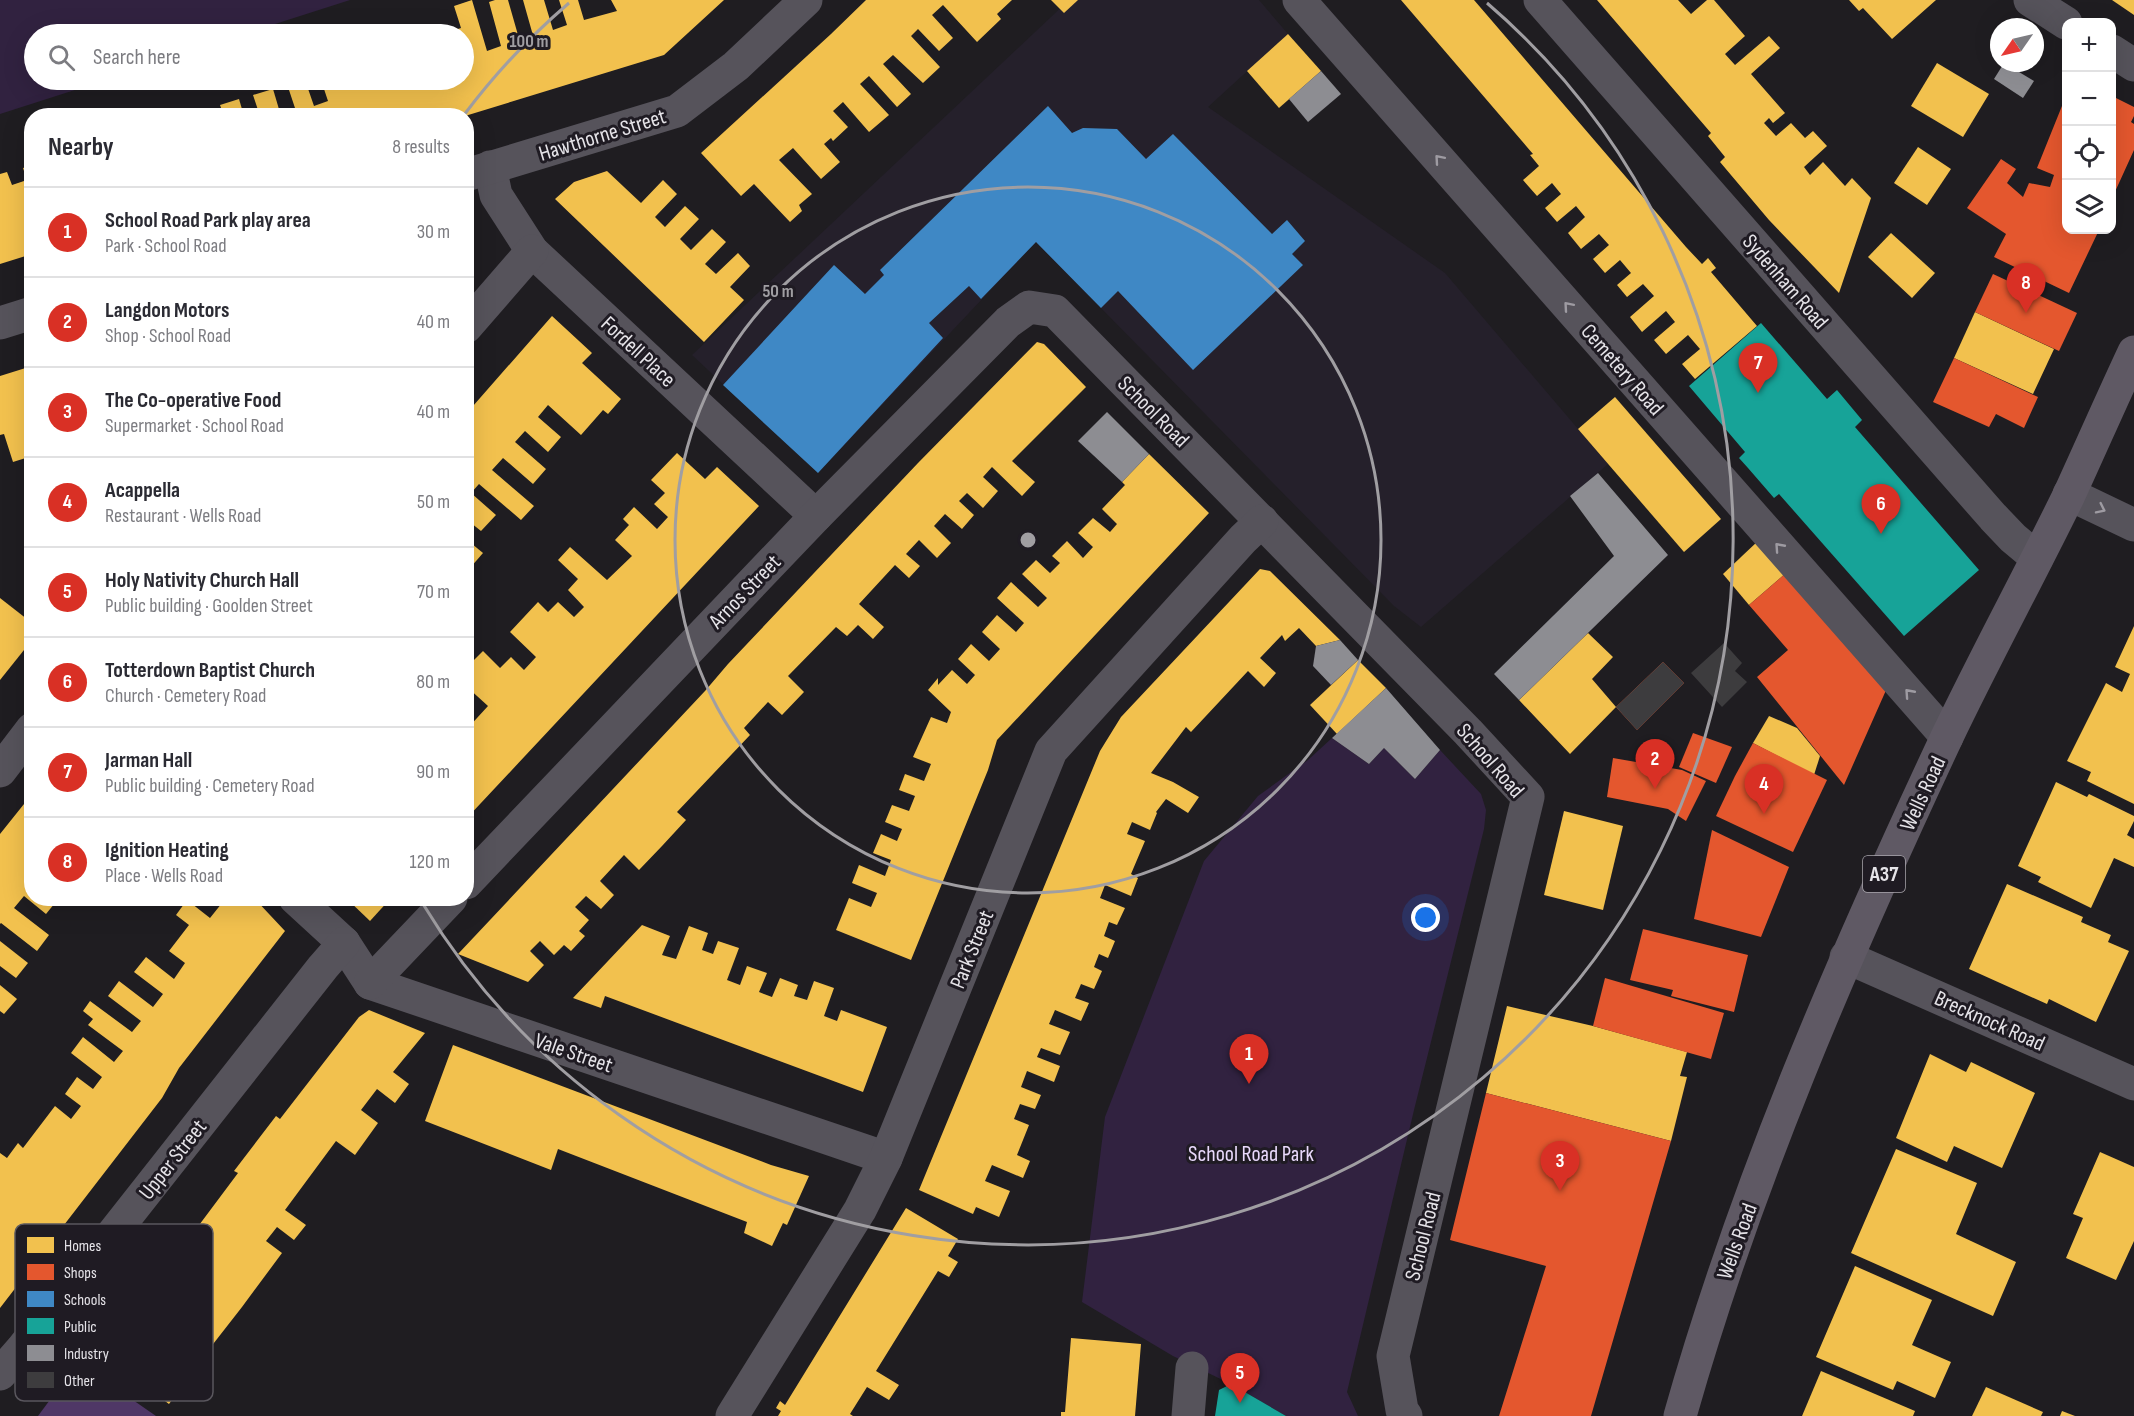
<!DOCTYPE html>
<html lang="en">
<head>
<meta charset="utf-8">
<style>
	:root { --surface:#fff; --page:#f2f2f3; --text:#2b2b33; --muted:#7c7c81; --line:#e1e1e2; --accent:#d93025 }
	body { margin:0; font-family:"Sofia Sans Condensed",sans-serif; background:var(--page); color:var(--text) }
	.controls { position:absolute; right:18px; top:18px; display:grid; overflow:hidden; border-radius:12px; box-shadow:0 6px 24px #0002 }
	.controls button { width:54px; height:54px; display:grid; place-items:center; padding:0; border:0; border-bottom:2px solid var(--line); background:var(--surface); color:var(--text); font:30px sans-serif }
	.compass { position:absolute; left:1990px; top:18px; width:54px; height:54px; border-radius:50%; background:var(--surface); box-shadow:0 6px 24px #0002; rotate:236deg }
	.you { position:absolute; left:1426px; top:918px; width:21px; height:21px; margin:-15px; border:4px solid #fff; border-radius:50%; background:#1a73e8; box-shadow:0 0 0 9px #1a73e833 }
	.badge { display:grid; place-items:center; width:39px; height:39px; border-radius:50%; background:var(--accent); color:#fff; font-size:20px; font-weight:700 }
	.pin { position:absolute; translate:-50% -50px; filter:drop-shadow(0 2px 3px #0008) }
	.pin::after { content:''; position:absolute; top:32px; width:21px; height:18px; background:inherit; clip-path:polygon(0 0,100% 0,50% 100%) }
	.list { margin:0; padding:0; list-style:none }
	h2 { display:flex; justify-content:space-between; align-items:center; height:78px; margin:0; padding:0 24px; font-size:26px }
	h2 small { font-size:20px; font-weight:400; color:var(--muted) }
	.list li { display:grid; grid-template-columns:39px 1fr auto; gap:18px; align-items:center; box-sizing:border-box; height:90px; padding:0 24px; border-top:2px solid var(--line) }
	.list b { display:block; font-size:22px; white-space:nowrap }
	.list p { margin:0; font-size:20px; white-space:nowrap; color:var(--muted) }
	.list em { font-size:20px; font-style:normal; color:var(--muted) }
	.icon { flex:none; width:33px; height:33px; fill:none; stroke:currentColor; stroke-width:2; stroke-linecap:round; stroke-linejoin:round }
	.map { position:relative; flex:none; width:2134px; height:1416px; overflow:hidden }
	.search { position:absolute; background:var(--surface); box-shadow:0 6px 24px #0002; left:24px; top:24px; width:450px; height:66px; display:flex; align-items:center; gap:15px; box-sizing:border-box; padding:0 21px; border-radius:33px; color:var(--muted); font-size:22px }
	.panel { position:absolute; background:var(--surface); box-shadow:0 6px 24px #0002; left:24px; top:108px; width:450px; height:798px; border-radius:24px }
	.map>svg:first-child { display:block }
	.built { fill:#25202b }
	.green { fill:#312240 }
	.forest { fill:#4f3766 }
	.homes { fill:#f2c14e }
	.shops { fill:#e4572e }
	.schools { fill:#3f88c5 }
	.public { fill:#17a398 }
	.industry { fill:#8d8d92 }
	.building { fill:#3d3c3e }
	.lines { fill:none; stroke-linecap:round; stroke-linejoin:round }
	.street { stroke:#56535b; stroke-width:33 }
	.highway { stroke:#5f5964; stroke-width:33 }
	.oneway { stroke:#9e9ba2 }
	.ring { fill:none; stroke:#a09ea2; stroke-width:3 }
	.labels { text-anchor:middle; stroke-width:6; stroke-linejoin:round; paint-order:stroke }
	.shield { fill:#1f1b23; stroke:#aaa7ad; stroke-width:1.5 }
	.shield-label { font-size:21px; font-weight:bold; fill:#e5e3e8 }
	.street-label { font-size:22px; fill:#e5e3e8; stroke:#1f1b23 }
	.park-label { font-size:22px; fill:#e9d9fc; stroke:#1f1b23 }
	.key { fill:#1f1b23; stroke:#5a575e; stroke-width:1.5 }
	.key-label { font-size:16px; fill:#e5e3e8 }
	.centre { fill:#a09ea2; stroke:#1f1b23; stroke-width:3 }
	.ring-label { font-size:18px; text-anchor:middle; font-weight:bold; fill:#a09ea2; stroke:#1f1b23; stroke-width:6; stroke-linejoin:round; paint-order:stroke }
</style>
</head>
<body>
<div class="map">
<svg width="2134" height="1416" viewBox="0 0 2134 1416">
	<rect width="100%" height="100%" fill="#1f1d21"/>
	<polygon class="built" points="1069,0 1259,0 1288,34 1208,107 1445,273 1608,464 1421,627 1394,606 1036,242 818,473 692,355"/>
	<g class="green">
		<polygon points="0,0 350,0 244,34 34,34 34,80 106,80 0,114"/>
		<polygon points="1332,738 1369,764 1384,748 1415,779 1440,750 1481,794 1486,810 1484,829 1414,1110 1347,1392 1358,1416 1286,1416 1231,1384 1173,1356 1082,1302 1105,1117 1204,861 1258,796 1308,760"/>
	</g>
	<polygon class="forest" points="78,1362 156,1416 38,1416"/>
	<g class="homes">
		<polygon points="472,0 487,51 501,46 489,2 495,0 508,0 520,42 534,39 523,0 544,0 553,30 567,25 559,0 578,0 584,20 617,11 611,0 724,0 664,55 465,116 282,116 296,111 287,84 302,80 305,80 314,106 328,101 321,80 376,80 378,85 394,80 464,80 464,34 442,34 461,28 454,6"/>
		<polygon points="866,0 1012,0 997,14 1001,19 977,42 943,5 932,15 953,38 939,51 918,29 911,36 940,67 923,83 893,55 883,64 911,94 897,107 869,76 860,84 889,115 869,132 843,102 833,111 848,127 833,141 831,138 824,144 840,162 821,179 793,148 779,160 812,194 799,205 802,211 790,222 754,184 741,196 701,153 831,34"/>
		<polygon points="1051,0 1078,0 1064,13"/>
		<polygon points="1401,0 1474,0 1686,247 1702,264 1708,258 1716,268 1711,272 1757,326 1695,379 1682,364 1700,349 1688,335 1666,354 1654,340 1675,322 1666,311 1642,332 1630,317 1654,296 1643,284 1627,297 1617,285 1631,273 1620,260 1605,273 1593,259 1609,245 1599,234 1581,249 1568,233 1585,217 1576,206 1557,222 1545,208 1561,194 1552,183 1537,196 1523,180 1539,166 1530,155 1533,154"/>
		<polygon points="1597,0 1678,0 1691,14 1707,0 1714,0 1745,36 1725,54 1735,65 1769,36 1780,48 1751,74 1785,113 1773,123 1769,118 1764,123 1776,136 1791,123 1805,138 1813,131 1827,146 1804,167 1810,175 1823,162 1845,186 1852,178 1871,198 1839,293 1769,220 1720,162 1725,157 1708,136 1711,133"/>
		<polygon points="1849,0 1936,0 1892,39 1863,8 1859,11"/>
		<polygon points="2112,0 2134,0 2134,15"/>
		<polygon points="1288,34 1321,71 1279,108 1247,71"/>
		<polygon points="1937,63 1989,94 1963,137 1911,106"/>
		<polygon points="273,89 281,116 260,116 253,95"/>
		<polygon points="239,99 244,116 224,116 220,105"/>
		<polygon points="207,109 209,116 188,116 188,115"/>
		<polygon points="1918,147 1951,169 1927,205 1894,183"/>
		<polygon points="32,165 32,254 0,264 0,174 7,172 12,185 27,180 23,168"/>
		<polygon points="607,171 641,203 663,180 677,194 655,217 665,227 685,206 699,219 680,239 691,250 712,229 726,242 705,264 716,274 738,253 750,266 730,287 744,300 704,342 555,199 574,182"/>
		<polygon points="1891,233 1935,273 1912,298 1868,257"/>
		<polygon points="1975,312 2054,349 2033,394 1954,358"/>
		<polygon points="552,316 592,353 582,363 621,399 608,414 603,410 581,435 548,405 538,417 561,437 548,452 525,431 515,442 546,469 533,484 503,458 492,470 534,506 521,520 479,484 471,493 496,515 481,531 466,519 466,414"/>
		<polygon points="1037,342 1044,344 1086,387 1012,461 1035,482 1022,496 992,467 983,477 998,491 983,508 967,493 959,501 974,515 962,529 945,514 934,526 951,543 937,558 919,540 906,554 920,566 909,578 895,565 859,604 884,627 873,639 858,625 847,636 836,627 788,676 804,692 782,715 768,702 744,728 750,735 677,812 686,820 662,846 639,870 624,855 600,881 614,895 601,909 586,896 575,907 589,920 579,931 585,936 571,951 564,945 554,955 540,941 530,951 544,965 528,982 458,954 705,691 728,664 918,463"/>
		<polygon points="32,366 32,426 24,428 32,456 13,462 4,434 0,435 0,376"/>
		<polygon points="1615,397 1721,519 1684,552 1578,429"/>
		<polygon points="677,453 705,479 717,467 759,506 466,819 466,730 488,706 466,686 466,668 483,651 500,668 511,657 524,670 536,657 510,632 538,602 548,612 558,602 574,617 584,607 568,590 578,579 558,560 570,547 607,580 632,556 615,540 629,525 623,519 634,507 657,529 668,517 654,504 665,493 651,480"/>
		<polygon points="1149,454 1209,513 997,740 988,770 911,960 836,930 849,898 871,907 877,893 852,883 859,865 885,876 891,860 873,853 881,834 897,841 902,829 885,822 892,805 909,811 915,796 899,790 905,774 924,781 931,764 913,757 931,717 947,723 951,712 928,690 938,678 938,685 952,670 967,684 975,675 958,659 971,644 989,661 1000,649 982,632 997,615 1016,632 1024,623 997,598 1011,582 1038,607 1047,598 1022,574 1036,560 1050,573 1060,563 1052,556 1067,541 1083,558 1093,547 1078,533 1093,518 1110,532 1117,524 1102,509 1125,485 1122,482"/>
		<polygon points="466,539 483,553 470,568 466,565"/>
		<polygon points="1758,541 1786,573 1749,605 1723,574"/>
		<polygon points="1260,569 1270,571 1340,640 1316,646 1299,628 1285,641 1282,635 1260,658 1276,673 1264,687 1248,671 1191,732 1186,727 1151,773 1173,782 1199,797 1188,813 1166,799 1156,812 1157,813 1150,830 1132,822 1127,834 1145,841 1131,874 1138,878 1131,896 1105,885 1100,898 1125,908 1117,925 1109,922 1104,936 1115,941 1108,958 1099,954 1094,967 1102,971 1094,989 1081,984 1075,998 1089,1003 1081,1021 1055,1010 1049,1024 1070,1032 1060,1055 1041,1048 1037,1057 1060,1066 1054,1082 1027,1071 1021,1087 1041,1095 1035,1109 1020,1104 1014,1119 1029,1125 1017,1155 1030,1161 1023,1178 992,1165 985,1181 1010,1191 999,1217 976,1207 973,1214 919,1190 1100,751 1121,717"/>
		<polygon points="0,598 32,623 32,640 0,680"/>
		<polygon points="2134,626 2134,804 2087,781 2091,772 2067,761 2106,683 2122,692 2130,674 2115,667"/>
		<polygon points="1588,633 1613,657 1592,679 1616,707 1570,754 1519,700"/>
		<polygon points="1358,660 1386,688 1337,734 1310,705"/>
		<polygon points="1769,716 1797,728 1820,756 1814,775 1753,743"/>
		<polygon points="2056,782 2087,797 2089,794 2134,816 2134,821 2127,835 2134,839 2134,867 2114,858 2091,908 2038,882 2041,877 2018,866"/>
		<polygon points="32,794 32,898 59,898 46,914 24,896 14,908 49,935 37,951 1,923 0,924 0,834"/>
		<polygon points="1564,811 1623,826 1603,910 1544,895"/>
		<polygon points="2007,884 2083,917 2081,922 2111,935 2108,942 2129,951 2096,1022 2049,999 2047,1004 1969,969"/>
		<polygon points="226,898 254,898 285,931 179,1068 162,1098 0,1308 0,1153 7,1158 18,1143 23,1148 55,1106 71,1119 81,1106 65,1094 77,1077 93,1089 102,1077 71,1053 83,1037 114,1062 123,1051 88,1025 93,1019 83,1011 90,1001 132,1032 141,1021 108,996 119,981 153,1007 163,994 134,972 146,957 174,979 185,963 169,951 189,925 176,915 187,900 210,918"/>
		<polygon points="346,898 391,898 370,921"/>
		<polygon points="642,925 670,936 662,955 676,959 689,926 708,933 702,950 713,954 718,941 739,948 727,980 740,985 747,966 767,973 759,992 772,997 780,978 798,985 794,996 807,1000 814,981 834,988 824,1016 837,1021 841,1010 887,1027 863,1092 605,996 601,1008 573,998"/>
		<polygon points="0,941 28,963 16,978 0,966"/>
		<polygon points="0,985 17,999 4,1014 0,1011"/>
		<polygon points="1507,1006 1593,1026 1687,1052 1680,1076 1687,1077 1671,1141 1486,1093"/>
		<polygon points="369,1010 425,1033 393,1072 409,1084 395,1103 377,1089 361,1110 378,1123 355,1155 336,1141 285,1210 306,1225 294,1240 277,1227 266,1241 282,1253 242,1307 210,1348 194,1335 184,1348 201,1361 169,1404 150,1390 143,1399 96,1363 238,1173 234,1171 276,1116 280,1119 359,1017"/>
		<polygon points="453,1045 771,1165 809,1176 787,1225 783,1223 772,1246 744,1233 747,1222 558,1149 551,1170 425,1121"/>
		<polygon points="1930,1054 1966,1072 1971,1062 2035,1093 2002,1168 1954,1146 1947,1162 1896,1138"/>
		<polygon points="1896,1149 1977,1183 1956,1234 2016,1262 1993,1316 1851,1253"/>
		<polygon points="2100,1152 2134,1167 2134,1241 2116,1280 2066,1258 2083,1218 2073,1214"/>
		<polygon points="906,1208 958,1239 948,1256 958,1262 949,1277 938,1271 876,1371 899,1385 889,1400 867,1387 850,1414 853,1416 778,1416 781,1411 776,1408 780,1401 785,1405"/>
		<polygon points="1855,1266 1932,1300 1912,1345 1951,1362 1935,1398 1897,1381 1893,1390 1816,1357"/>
		<polygon points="1071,1338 1141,1344 1135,1416 1061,1416 1061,1412 1065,1412"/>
		<polygon points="1821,1371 1915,1411 1913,1416 1802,1416"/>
		<polygon points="1986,1387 2043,1412 2041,1416 1972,1416"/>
		<polygon points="2062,1411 2075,1416 2060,1416"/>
	</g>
	<g class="shops">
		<polygon points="2066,96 2066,230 2099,230 2069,293 1994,257 2006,234 1967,208 2001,159 2016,169 2007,183 2023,197 2029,183 2050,187 2054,175 2037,168"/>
		<polygon points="2112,96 2134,107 2134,116 2131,122 2134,124 2134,150 2114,194 2112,193"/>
		<polygon points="1993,274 2077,313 2059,351 1975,312"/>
		<polygon points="1954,358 2038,397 2024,428 1996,414 1989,427 1933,402"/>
		<polygon points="1786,573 1887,688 1844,785 1757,677 1788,650 1749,605"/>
		<polygon points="1663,662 1684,683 1637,730 1616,707"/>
		<polygon points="1693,733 1732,747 1716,783 1679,767"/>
		<polygon points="1753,743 1827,780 1793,852 1716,816 1735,776"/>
		<polygon points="1613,758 1682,770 1706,781 1686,821 1668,809 1607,797"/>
		<polygon points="1712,830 1789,867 1761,937 1694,919"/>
		<polygon points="1643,929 1748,955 1734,1012 1671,996 1673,990 1630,980"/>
		<polygon points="1605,978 1724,1013 1711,1059 1593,1026"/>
		<polygon points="1486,1093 1671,1141 1591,1416 1499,1416 1546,1266 1450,1240"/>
	</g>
	<polygon class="schools" points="1048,106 1072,133 1083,128 1117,129 1146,159 1173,134 1272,234 1287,220 1305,241 1292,254 1303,265 1193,370 1118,291 1101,308 1036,242 981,299 969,286 929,323 943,338 818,473 723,385 834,265 865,294 884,275 880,270"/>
	<g class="public">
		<polygon points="1761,323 1827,399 1837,390 1862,420 1855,427 1979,570 1904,636 1779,494 1774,498 1748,468 1739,458 1745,452 1689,386"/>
		<polygon points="1231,1384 1286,1416 1215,1416 1219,1390"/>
	</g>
	<g class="industry">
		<polygon points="2004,63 2034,81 2023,98 1994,79"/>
		<polygon points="1321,71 1341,94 1308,122 1289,99"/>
		<polygon points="1107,412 1149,454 1122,482 1078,441"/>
		<polygon points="1598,473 1668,555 1519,700 1494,674 1614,556 1570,496"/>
		<polygon points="1340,640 1358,660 1331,685 1313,666 1316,646"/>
		<polygon points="1386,688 1440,750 1415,779 1384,748 1369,764 1332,738"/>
	</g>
	<g class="building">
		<polygon points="1724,643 1742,663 1735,671 1747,682 1722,707 1691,673"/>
		<polygon points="1663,662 1684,683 1637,730 1616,707"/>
	</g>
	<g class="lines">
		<g class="street">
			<polyline points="1299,0 1947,737"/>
			<polyline points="1540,0 1993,517 2013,538 2037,558"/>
			<polyline points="2030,0 2066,23"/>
			<polyline points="2112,51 2134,65"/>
			<polyline points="490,167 496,195 532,251 816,516"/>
			<polyline points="466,175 677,111 736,66 806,0"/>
			<polyline points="0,323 32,313"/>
			<polyline points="466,327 532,251"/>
			<polyline points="2069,494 2134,525"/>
			<polyline points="0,771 32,729"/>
			<polyline points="466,883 816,516 1008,322 1029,307 1055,311 1468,732 1528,797 1393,1356 1402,1410 1406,1416"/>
			<polyline points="295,898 344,943 370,983 886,1158"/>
			<polyline points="1846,957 2134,1084"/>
			<polyline points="370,983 451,898"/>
			<polyline points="0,1374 22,1349 323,967 344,943"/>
			<polyline points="732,1416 860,1210 886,1158 1051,751 1243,539 1262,521"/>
			<polyline points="1188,1416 1192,1368"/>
		</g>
		<path class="highway" d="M1680,1416c66,-234 163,-457 266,-677 39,-82 83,-162 123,-244 22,-48 43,-96 65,-143"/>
	</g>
	<defs><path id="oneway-chevron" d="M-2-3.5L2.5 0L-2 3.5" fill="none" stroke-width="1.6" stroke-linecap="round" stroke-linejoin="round" transform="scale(1.5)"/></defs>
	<g class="oneway">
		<use href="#oneway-chevron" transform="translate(1439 159) rotate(-131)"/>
		<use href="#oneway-chevron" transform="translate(1568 306) rotate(-131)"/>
		<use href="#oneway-chevron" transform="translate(2101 509) rotate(26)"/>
		<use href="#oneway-chevron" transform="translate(1779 547) rotate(-132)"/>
		<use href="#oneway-chevron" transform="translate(1909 693) rotate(-132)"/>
	</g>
	<g class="ring">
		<circle cx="1028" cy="540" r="353"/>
		<path d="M464 115A706 706 0 0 1 569 3M1487 3A706 706 0 1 1 423 904"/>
	</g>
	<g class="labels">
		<rect class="shield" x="1863" y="856" width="42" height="36" rx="4.5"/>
		<g class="shield-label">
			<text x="1884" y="881">A37</text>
		</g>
		<g class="street-label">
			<text transform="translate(602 134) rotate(-17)" y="8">Hawthorne Street</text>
			<text transform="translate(1786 281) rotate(49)" y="8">Sydenham Road</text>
			<text transform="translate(639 351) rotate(43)" y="8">Fordell Place</text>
			<text transform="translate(1623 369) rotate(49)" y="8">Cemetery Road</text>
			<text transform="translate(1154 411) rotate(45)" y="8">School Road</text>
			<text transform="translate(744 591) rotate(-46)" y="8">Arnos Street</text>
			<text transform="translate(1491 760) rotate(49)" y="8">School Road</text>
			<text transform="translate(1922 793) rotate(-65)" y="8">Wells Road</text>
			<text transform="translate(971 949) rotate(-68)" y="8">Park Street</text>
			<text transform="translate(1990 1020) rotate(24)" y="8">Brecknock Road</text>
			<text transform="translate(574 1052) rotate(19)" y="8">Vale Street</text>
			<text transform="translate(172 1159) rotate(-52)" y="8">Upper Street</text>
			<text transform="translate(1422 1236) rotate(-76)" y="8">School Road</text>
			<text transform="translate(1736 1241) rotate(-70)" y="8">Wells Road</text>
		</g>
		<g class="park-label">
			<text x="1251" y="1161">School Road Park</text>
		</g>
	</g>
	<rect x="15" y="1224" width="198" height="177" rx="9" class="key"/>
	<rect x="27" y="1237" width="27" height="16" fill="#f2c14e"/>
	<rect x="27" y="1264" width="27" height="16" fill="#e4572e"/>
	<rect x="27" y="1291" width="27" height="16" fill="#3f88c5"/>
	<rect x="27" y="1318" width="27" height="16" fill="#17a398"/>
	<rect x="27" y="1345" width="27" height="16" fill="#8d8d92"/>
	<rect x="27" y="1372" width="27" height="16" fill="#3d3c3e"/>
	<g class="key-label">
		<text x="64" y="1251">Homes</text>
		<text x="64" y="1278">Shops</text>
		<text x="64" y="1305">Schools</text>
		<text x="64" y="1332">Public</text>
		<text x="64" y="1359">Industry</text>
		<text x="64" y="1386">Other</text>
	</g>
	<circle cx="1028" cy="540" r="9" class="centre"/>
	<g class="ring-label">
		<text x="529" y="47">100 m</text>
		<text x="778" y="297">50 m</text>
	</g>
</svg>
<div class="controls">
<button>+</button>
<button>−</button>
<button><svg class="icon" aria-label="locate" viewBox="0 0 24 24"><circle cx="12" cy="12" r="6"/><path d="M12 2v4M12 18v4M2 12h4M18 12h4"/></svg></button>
<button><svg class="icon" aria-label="layers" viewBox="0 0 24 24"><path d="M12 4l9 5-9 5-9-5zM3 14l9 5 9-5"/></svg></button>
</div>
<svg class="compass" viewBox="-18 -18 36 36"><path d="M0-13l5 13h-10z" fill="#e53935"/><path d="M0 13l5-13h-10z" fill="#7c7c81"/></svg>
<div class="you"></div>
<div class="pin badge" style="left:1249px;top:1084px">1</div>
<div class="pin badge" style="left:1655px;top:789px">2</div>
<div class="pin badge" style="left:1560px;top:1191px">3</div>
<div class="pin badge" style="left:1764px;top:814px">4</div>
<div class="pin badge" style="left:1240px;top:1403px">5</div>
<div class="pin badge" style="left:1881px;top:534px">6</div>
<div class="pin badge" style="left:1758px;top:393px">7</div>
<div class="pin badge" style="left:2026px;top:313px">8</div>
<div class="search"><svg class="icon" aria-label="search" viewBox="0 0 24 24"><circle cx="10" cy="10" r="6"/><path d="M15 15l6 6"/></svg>Search here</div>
<section class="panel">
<h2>Nearby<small>8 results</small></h2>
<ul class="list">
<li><span class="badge">1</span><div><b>School Road Park play area</b><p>Park · School Road</p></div><em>30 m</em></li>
<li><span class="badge">2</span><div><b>Langdon Motors</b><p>Shop · School Road</p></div><em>40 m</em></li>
<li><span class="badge">3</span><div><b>The Co-operative Food</b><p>Supermarket · School Road</p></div><em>40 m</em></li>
<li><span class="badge">4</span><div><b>Acappella</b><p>Restaurant · Wells Road</p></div><em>50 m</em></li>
<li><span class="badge">5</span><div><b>Holy Nativity Church Hall</b><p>Public building · Goolden Street</p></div><em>70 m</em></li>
<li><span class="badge">6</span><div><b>Totterdown Baptist Church</b><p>Church · Cemetery Road</p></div><em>80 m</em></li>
<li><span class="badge">7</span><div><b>Jarman Hall</b><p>Public building · Cemetery Road</p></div><em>90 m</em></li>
<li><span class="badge">8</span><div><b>Ignition Heating</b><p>Place · Wells Road</p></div><em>120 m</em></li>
</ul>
</section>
</div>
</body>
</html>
